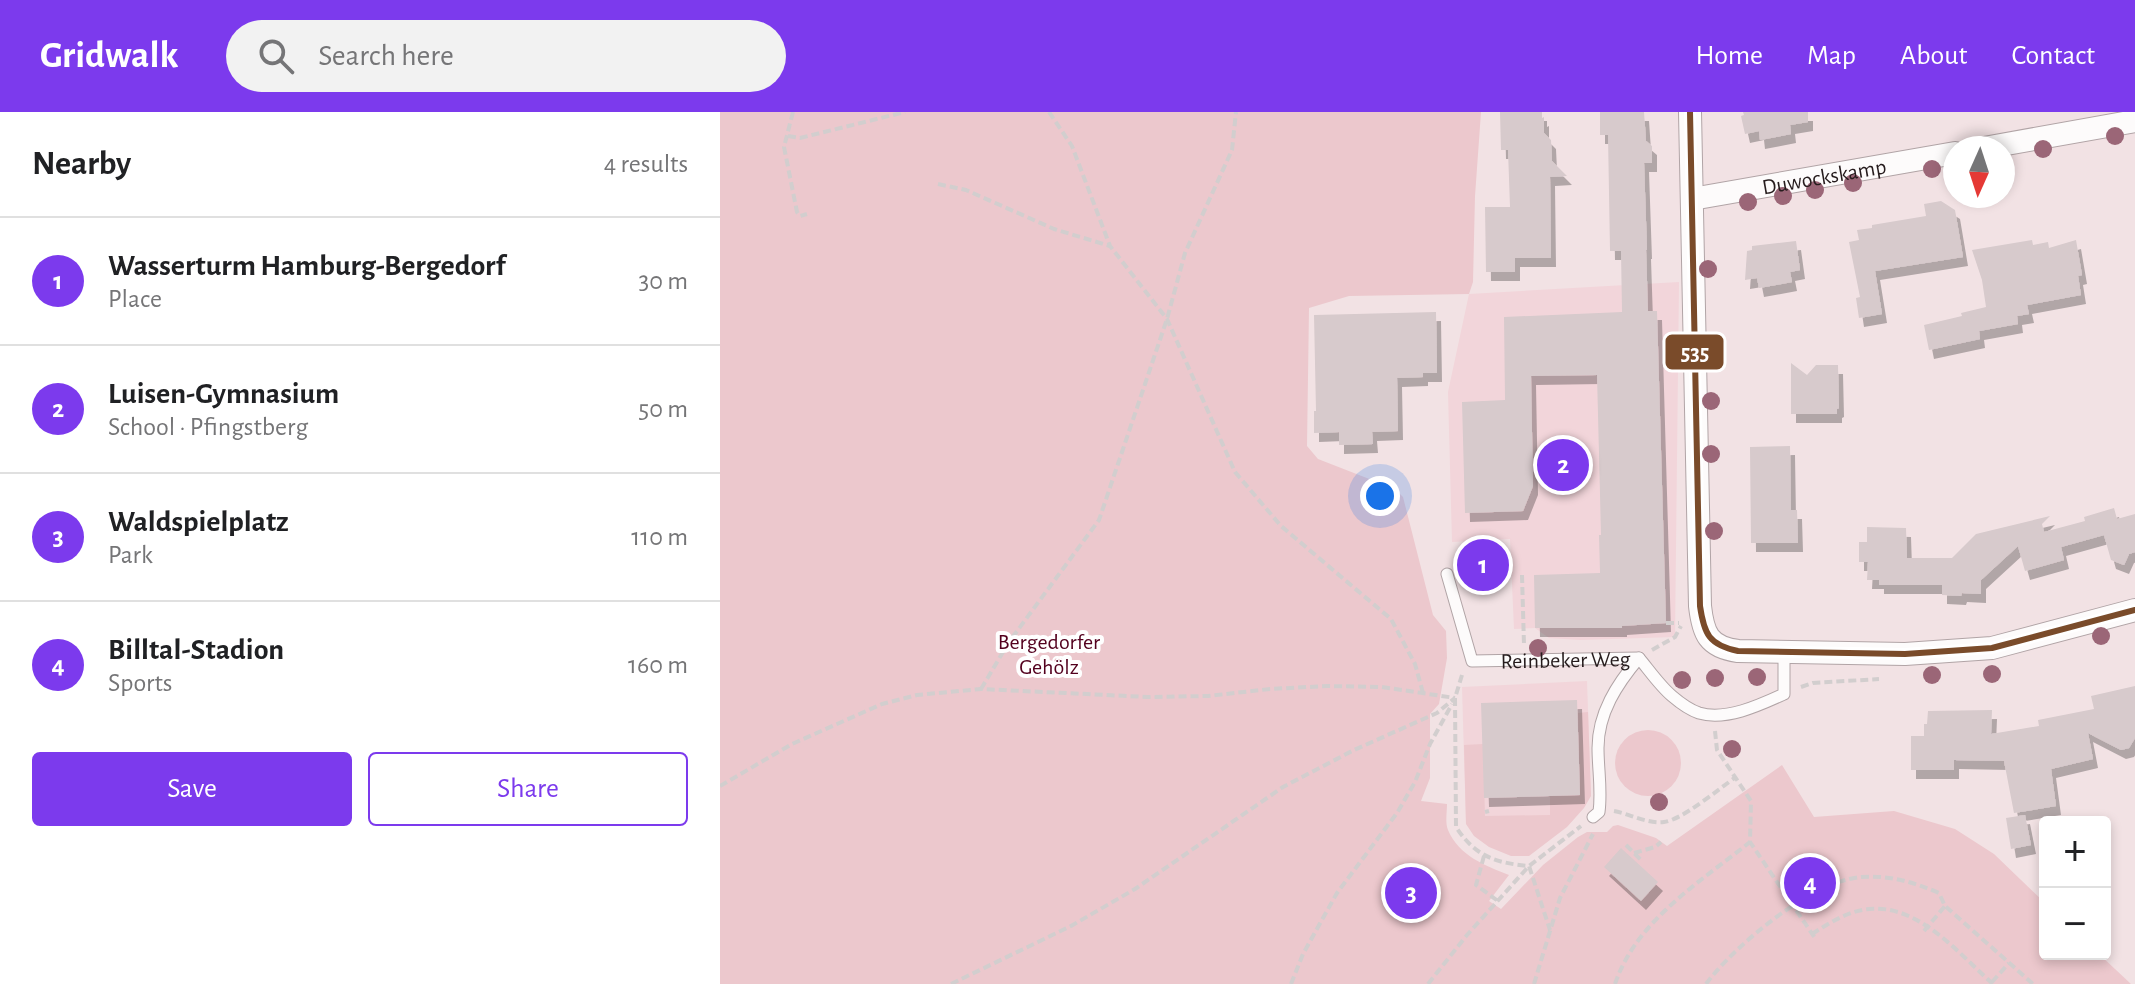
<!DOCTYPE html>
<html lang="en">
<head>
<meta charset="utf-8">
<style>
	:root { --surface:#fff; --page:#f2f2f2; --text:#202124; --muted:#757577; --line:#e0e0e0; --accent:#7c3aed }
	body { margin:0; font-family:"Alegreya Sans",sans-serif; background:var(--page); color:var(--text) }
	.controls { position:absolute; right:24px; bottom:24px; display:grid; overflow:hidden; border-radius:8px; box-shadow:0 4px 12px #0003 }
	.controls button { width:72px; height:72px; display:grid; place-items:center; padding:0; border:0; border-bottom:2px solid var(--line); background:var(--surface); color:var(--text); font:40px sans-serif }
	.compass { position:absolute; left:1223px; top:24px; width:72px; height:72px; border-radius:50%; background:var(--surface); box-shadow:0 4px 12px #0003; rotate:183deg }
	.you { position:absolute; left:660px; top:384px; width:28px; height:28px; margin:-20px; border:6px solid #fff; border-radius:50%; background:#1a73e8; box-shadow:0 0 0 12px #1a73e833 }
	.badge { display:grid; place-items:center; width:52px; height:52px; border-radius:50%; background:var(--accent); color:#fff; font-size:26px; font-weight:700 }
	.pin { position:absolute; translate:-50% -50%; border:4px solid #fff; box-shadow:0 2px 8px #0006 }
	.list { margin:0; padding:0; list-style:none }
	h2 { display:flex; justify-content:space-between; align-items:center; height:104px; margin:0; padding:0 32px; font-size:34px }
	h2 small { font-size:26px; font-weight:400; color:var(--muted) }
	.list li { display:grid; grid-template-columns:52px 1fr auto; gap:24px; align-items:center; box-sizing:border-box; height:128px; padding:0 32px; border-top:2px solid var(--line) }
	.list b { display:block; font-size:30px; white-space:nowrap }
	.list p { margin:0; font-size:26px; white-space:nowrap; color:var(--muted) }
	.list em { font-size:26px; font-style:normal; color:var(--muted) }
	.actions { display:flex; gap:16px; padding:24px 32px }
	.actions a { flex:1; padding:18px 0; border:2px solid var(--accent); border-radius:8px; text-align:center; font-size:28px; color:var(--accent) }
	.actions .main { background:var(--accent); color:#fff }
	.icon { flex:none; width:44px; height:44px; fill:none; stroke:currentColor; stroke-width:2; stroke-linecap:round; stroke-linejoin:round }
	.map { position:relative; flex:none; width:1415px; height:872px; overflow:hidden }
	header { display:flex; align-items:center; gap:48px; box-sizing:border-box; height:112px; padding:0 40px; background:var(--accent); color:#fff }
	header strong { font-size:38px }
	nav { display:flex; gap:44px; margin-inline-start:auto; font-size:28px }
	.search { width:560px; height:72px; background:var(--page); display:flex; align-items:center; gap:20px; box-sizing:border-box; padding:0 28px; border-radius:44px; color:var(--muted); font-size:30px }
	main { display:flex }
	aside { flex:1; background:var(--surface) }
	.map>svg:first-child { display:block }
	.built { fill:#f2d5da }
	.green { fill:#ecc8cd }
	.building { fill:#d7cacc; filter:url(#shadow) }
	.lines { fill:none; stroke-linecap:round; stroke-linejoin:round }
	.lane-casing { stroke:#b1a4a6; stroke-width:13 }
	.street-casing { stroke:#b1a4a6; stroke-width:24 }
	.path { stroke:#d2cece; stroke-width:4; stroke-dasharray:8 4; stroke-linecap:butt }
	.lane { stroke:#fdfbfb; stroke-width:11 }
	.street { stroke:#fdfbfb; stroke-width:22 }
	.bus-1-casing { stroke:#fff; stroke-width:12 }
	.bus-1 { stroke:#7a4b2a; stroke-width:6 }
	.tree { fill:#9b6677 }
	.labels { text-anchor:middle; stroke-width:8; stroke-linejoin:round; paint-order:stroke }
	.street-label { font-size:22px; fill:#261c1d; stroke:#fff }
	.park-label { font-size:22px; fill:#53001e; stroke:#fff }
	.line-badge { stroke:#fff; stroke-width:3 }
	.badge-label { font-size:22px; text-anchor:middle; font-weight:bold; fill:#fff }
</style>
</head>
<body>
<header>
<strong>Gridwalk</strong>
<div class="search"><svg class="icon" aria-label="search" viewBox="0 0 24 24"><circle cx="10" cy="10" r="6"/><path d="M15 15l6 6"/></svg>Search here</div>
<nav><a>Home</a><a>Map</a><a>About</a><a>Contact</a></nav>
</header>
<main>
<aside>
<h2>Nearby<small>4 results</small></h2>
<ul class="list">
<li><span class="badge">1</span><div><b>Wasserturm Hamburg-Bergedorf</b><p>Place</p></div><em>30 m</em></li>
<li><span class="badge">2</span><div><b>Luisen-Gymnasium</b><p>School · Pfingstberg</p></div><em>50 m</em></li>
<li><span class="badge">3</span><div><b>Waldspielplatz</b><p>Park</p></div><em>110 m</em></li>
<li><span class="badge">4</span><div><b>Billtal-Stadion</b><p>Sports</p></div><em>160 m</em></li>
</ul>
<div class="actions"><a class="main">Save</a><a>Share</a></div>
</aside>
<div class="map">
<svg width="1415" height="872" viewBox="0 0 1415 872">
	<defs>
		<filter id="shadow"><feDropShadow dx="5" dy="9" stdDeviation="0" flood-color="#0004"/></filter>
	</defs>
	<rect width="100%" height="100%" fill="#f2e2e4"/>
	<g class="built">
		<polygon points="959,170 955,525 860,528 829,526 815,516 794,517 790,427 732,430 728,280 749,182"/>
		<polygon points="867,569 871,684 833,707 746,712 742,575"/>
	</g>
	<g class="green">
		<path d="M0,0h761l-6,84 -2,86 -4,12 -120,2 -40,12 -2,138 11,13 77,30 8,8 30,118 13,16 1,27 -8,46 -9,10v64l-9,23 26,3c0,8 -2,19 1,26 11,26 38,36 61,45l-20,26 12,8 42,-44 35,-28 9,-5h20l6,-6 5,-1 38,13 11,8 115,-81 32,52 80,-6 61,18 39,25 51,49v51h54l32,30h-1411z"/>
		<polygon points="868,600 871,684 864,696 847,715 809,744 791,744 769,735 754,724 746,712 744,633 763,632 765,704 830,703 830,684 860,683 858,601"/>
		<circle cx="928" cy="651" r="33"/>
	</g>
	<g class="building">
		<polygon points="780,0 822,0 822,6 824,5 824,21 831,28 832,49 847,64 830,65 831,146 795,146 795,160 766,160 765,95 790,95 788,38 781,38"/>
		<polygon points="880,0 924,0 926,29 932,34 932,51 924,51 927,138 926,138 928,199 937,199 946,511 902,514 902,516 815,516 814,463 880,461 879,423 881,423 877,263 811,264 813,374 803,399 745,401 742,290 785,288 784,205 902,200 901,139 890,139 888,23 880,23"/>
		<polygon points="1023,0 1088,0 1088,10 1070,13 1071,22 1040,28 1039,19 1025,22 1021,4 1024,3"/>
		<polygon points="1221,89 1235,98 1243,145 1155,159 1162,202 1139,206 1136,186 1140,185 1129,130 1139,128 1137,118 1152,116 1152,113 1206,104 1204,92"/>
		<polygon points="1312,128 1313,133 1328,130 1329,136 1356,128 1362,163 1358,164 1361,183 1307,193 1309,202 1297,204 1298,212 1259,219 1260,227 1209,238 1204,213 1242,204 1241,201 1266,195 1262,168 1252,138"/>
		<polygon points="1076,129 1080,158 1070,160 1072,170 1039,176 1037,166 1025,168 1027,139 1032,138 1032,134"/>
		<polygon points="716,200 717,261 703,261 703,265 677,266 678,319 652,320 653,332 619,333 619,320 594,321 594,299 596,299 594,203"/>
		<polygon points="1071,251 1087,263 1096,253 1118,253 1119,296 1117,297 1117,302 1071,302"/>
		<polygon points="1070,334 1071,398 1077,398 1078,431 1031,431 1030,335"/>
		<polygon points="1394,396 1397,407 1415,402 1415,440 1409,442 1404,453 1391,448 1384,423 1341,435 1344,448 1305,459 1298,434 1261,468 1261,482 1242,481 1241,484 1222,483 1222,473 1159,473 1159,468 1147,468 1148,450 1139,450 1139,430 1147,430 1147,415 1186,416 1187,446 1232,446 1256,422 1330,404 1322,412 1324,420 1365,409 1364,405"/>
		<circle cx="763" cy="453" r="18"/>
		<polygon points="1415,574 1415,626 1409,636 1401,638 1368,621 1373,647 1331,657 1336,694 1294,701 1284,649 1234,648 1234,658 1191,658 1191,624 1204,624 1204,612 1207,612 1208,599 1272,598 1271,622 1319,614 1318,608 1374,597 1371,584"/>
		<polygon points="857,588 860,683 764,686 761,591"/>
		<polygon points="1305,703 1311,733 1291,737 1286,706"/>
		<polygon points="901,736 938,770 921,789 884,755"/>
	</g>
	<g class="lines">
		<g class="lane-casing">
			<g id="lane">
				<path id="s1" d="M727,462l25,87 167,-3c10,12 21,28 33,38 7,6 18,14 27,17 27,8 61,-8 85,-19v-41"/>
				<path d="M873,705l6,-5c3,-22 -1,-42 -1,-64 0,-35 19,-64 41,-90"/>
			</g>
		</g>
		<g class="street-casing">
			<g id="street">
				<path d="M970,0l10,494c3,27 8,41 38,45l167,3 87,-6 143,-38"/>
				<polyline points="1264,36 1415,9"/>
				<path id="s2" d="M972,87l263,-46"/>
			</g>
		</g>
		<g class="path">
			<polyline points="73,0 64,35 77,100 80,104 87,102"/>
			<polyline points="329,0 352,34 390,134 447,207 515,360 561,414 671,507 695,552 703,581"/>
			<polyline points="68,24 80,26 185,0"/>
			<polyline points="218,72 246,78 334,117 390,134"/>
			<polyline points="802,463 804,533"/>
			<polyline points="946,511 959,511"/>
			<polyline points="932,538 955,525 961,514"/>
			<path d="M742,563l-7,23 1,129c19,29 39,36 73,39l21,64"/>
			<polyline points="1081,575 1093,571 1159,567"/>
			<polyline points="261,577 289,530 379,408 447,207 465,141 512,38 516,0"/>
			<polyline points="995,619 997,638 1031,689 1030,730 1095,826"/>
			<polyline points="0,674 72,632 162,592 197,583 261,577 428,585 488,584 550,577 607,574 662,575 735,586"/>
			<path d="M894,699c16,3 33,13 50,11 18,-2 56,-34 72,-45"/>
			<polyline points="765,700 769,699"/>
			<polyline points="906,733 921,748"/>
			<polyline points="914,741 935,735 941,730"/>
			<polyline points="764,744 756,773 778,789"/>
			<polyline points="1204,819 1225,794"/>
			<path d="M1092,822c17,-11 36,-23 57,-25 50,-5 90,45 124,75"/>
			<polyline points="1272,870 1289,851"/>
			<polyline points="231,872 351,814 415,777 563,675 634,638 717,601 735,586"/>
			<polyline points="571,872 583,842 617,781 677,701 695,670 710,632 732,592"/>
			<polyline points="708,872 747,823 809,754 861,714"/>
			<polyline points="814,872 840,786 873,722"/>
			<path d="M895,872c21,-63 85,-102 135,-142"/>
			<path d="M986,872c29,-39 106,-103 155,-107 29,-2 52,5 78,16l6,13 88,78"/>
		</g>
		<use href="#lane" class="lane"/>
		<use href="#street" class="street"/>
		<g class="bus-1-casing">
			<path id="bus-1" d="M970,0l10,494c4,28 9,39 38,45l167,3 87,-6 143,-38"/>
		</g>
		<use href="#bus-1" class="bus-1"/>
	</g>
	<g class="tree">
		<circle cx="1395" cy="24" r="9"/>
		<circle cx="1323" cy="37" r="9"/>
		<circle cx="1212" cy="57" r="9"/>
		<circle cx="1133" cy="71" r="9"/>
		<circle cx="1095" cy="78" r="9"/>
		<circle cx="1063" cy="84" r="9"/>
		<circle cx="1028" cy="90" r="9"/>
		<circle cx="988" cy="157" r="9"/>
		<circle cx="989" cy="235" r="9"/>
		<circle cx="991" cy="289" r="9"/>
		<circle cx="991" cy="342" r="9"/>
		<circle cx="994" cy="419" r="9"/>
		<circle cx="1381" cy="524" r="9"/>
		<circle cx="818" cy="536" r="9"/>
		<circle cx="1272" cy="562" r="9"/>
		<circle cx="1212" cy="563" r="9"/>
		<circle cx="1037" cy="565" r="9"/>
		<circle cx="995" cy="566" r="9"/>
		<circle cx="962" cy="568" r="9"/>
		<circle cx="1012" cy="637" r="9"/>
		<circle cx="939" cy="690" r="9"/>
	</g>
	<g class="labels">
		<g class="street-label">
			<text dy="8" stroke="none"><textPath href="#s2" startOffset="134">Duwockskamp</textPath></text>
			<text dy="8" stroke="none"><textPath href="#s1" startOffset="184">Reinbeker Weg</textPath></text>
		</g>
		<g class="park-label">
			<text x="329" y="537">Bergedorfer<tspan x="329" dy="25">Gehölz</tspan></text>
		</g>
	</g>
	<rect class="line-badge" x="944" y="221" width="61" height="38" rx="8" fill="#7a4b2a"/>
	<g class="badge-label">
		<text x="975" y="248">535</text>
	</g>
</svg>
<div class="controls">
<button>+</button>
<button>−</button>
</div>
<svg class="compass" viewBox="-18 -18 36 36"><path d="M0-13l5 13h-10z" fill="#e53935"/><path d="M0 13l5-13h-10z" fill="#757577"/></svg>
<div class="you"></div>
<div class="pin badge" style="left:763px;top:453px">1</div>
<div class="pin badge" style="left:843px;top:353px">2</div>
<div class="pin badge" style="left:691px;top:781px">3</div>
<div class="pin badge" style="left:1090px;top:771px">4</div>
</div>
</main>
</body>
</html>
